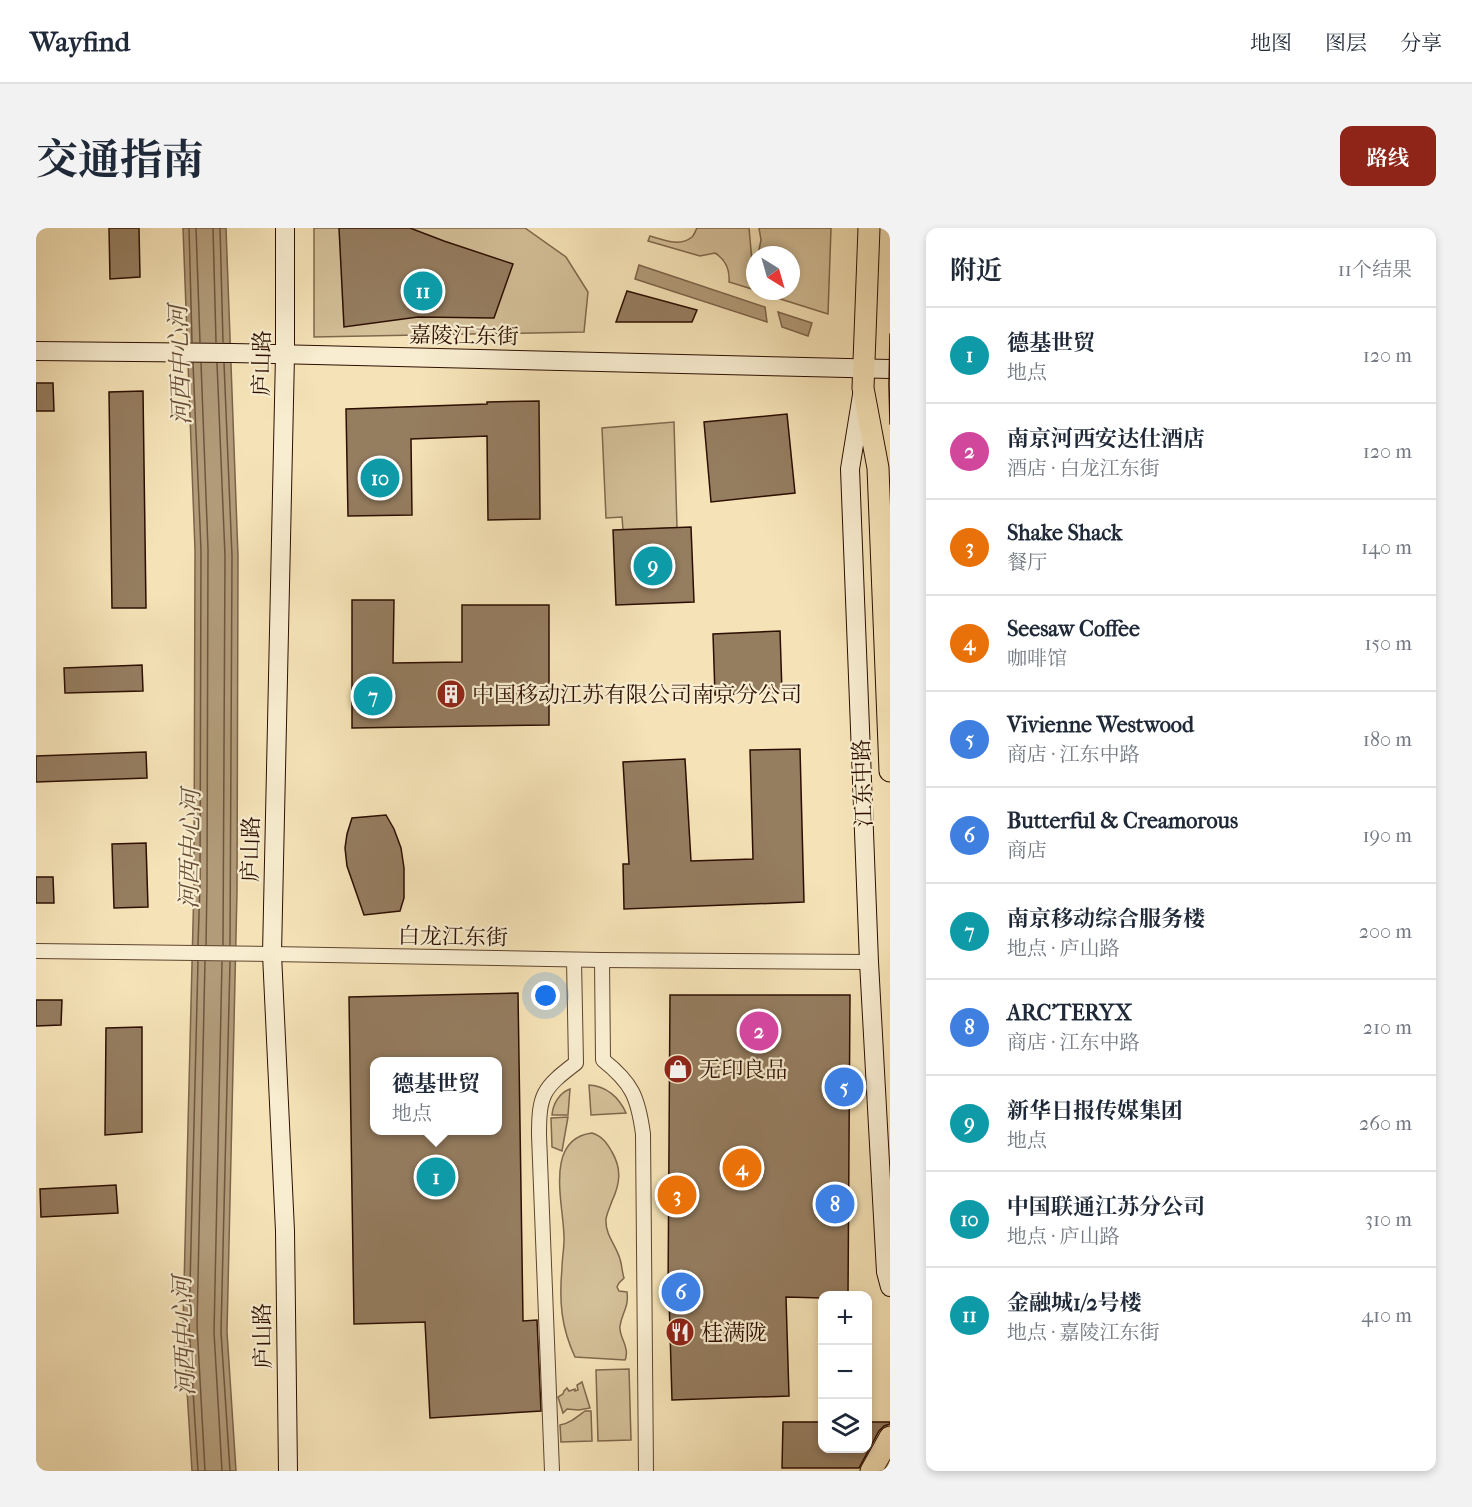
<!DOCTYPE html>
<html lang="zh">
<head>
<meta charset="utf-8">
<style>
	:root { --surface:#fff; --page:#f2f2f3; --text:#1f2937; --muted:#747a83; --line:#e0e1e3; --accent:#8f2418 }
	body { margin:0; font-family:"IM FELL French Canon","Noto Serif SC",serif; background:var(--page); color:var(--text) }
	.controls { position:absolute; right:18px; bottom:18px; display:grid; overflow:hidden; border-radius:12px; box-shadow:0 3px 9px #0003 }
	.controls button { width:54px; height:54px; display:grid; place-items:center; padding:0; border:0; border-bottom:2px solid var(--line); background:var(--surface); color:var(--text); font:30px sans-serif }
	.compass { position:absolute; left:710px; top:18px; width:54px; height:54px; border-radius:50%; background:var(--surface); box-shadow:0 3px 9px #0003; rotate:143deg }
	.you { position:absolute; left:510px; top:768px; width:21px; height:21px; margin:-15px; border:4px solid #fff; border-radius:50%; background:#1a73e8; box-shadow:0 0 0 9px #1a73e833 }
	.badge { display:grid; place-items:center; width:39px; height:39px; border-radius:50%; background:var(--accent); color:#fff; font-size:20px; font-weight:700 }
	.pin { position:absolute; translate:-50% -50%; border:3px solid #fff; box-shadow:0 2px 6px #0006 }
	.popup { position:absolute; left:334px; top:829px; width:132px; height:78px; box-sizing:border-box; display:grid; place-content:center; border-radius:12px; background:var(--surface); filter:drop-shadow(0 2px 4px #0005); font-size:20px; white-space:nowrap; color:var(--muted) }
	.popup b { font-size:22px; color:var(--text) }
	.popup::after { content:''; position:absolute; left:50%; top:100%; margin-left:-12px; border:12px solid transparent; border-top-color:var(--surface) }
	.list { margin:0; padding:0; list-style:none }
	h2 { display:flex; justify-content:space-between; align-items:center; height:78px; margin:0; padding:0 24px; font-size:26px }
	h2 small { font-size:20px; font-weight:400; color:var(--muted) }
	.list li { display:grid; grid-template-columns:39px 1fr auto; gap:18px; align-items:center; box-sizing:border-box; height:96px; padding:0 24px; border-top:2px solid var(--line) }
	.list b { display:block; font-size:22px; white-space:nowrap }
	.list p { margin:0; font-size:20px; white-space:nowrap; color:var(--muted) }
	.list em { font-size:20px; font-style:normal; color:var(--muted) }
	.icon { flex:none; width:33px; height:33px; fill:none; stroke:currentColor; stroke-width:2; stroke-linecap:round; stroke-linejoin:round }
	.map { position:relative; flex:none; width:854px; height:1243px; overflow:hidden; border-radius:12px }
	header { display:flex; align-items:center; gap:36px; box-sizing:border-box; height:84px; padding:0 30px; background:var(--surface); border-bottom:2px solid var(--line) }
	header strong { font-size:28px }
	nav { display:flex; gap:33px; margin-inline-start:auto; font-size:21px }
	.intro { display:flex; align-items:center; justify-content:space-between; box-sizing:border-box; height:144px; padding:0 36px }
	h1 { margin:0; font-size:42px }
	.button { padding:15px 27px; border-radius:12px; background:var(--accent); color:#fff; font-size:21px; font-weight:700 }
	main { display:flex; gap:36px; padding:0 36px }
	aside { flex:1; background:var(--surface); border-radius:12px; box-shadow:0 3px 9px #0003 }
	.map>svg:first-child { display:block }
	.green { fill:#d3bf98; stroke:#80674c; stroke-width:1.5 }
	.water { fill:#b19b79; stroke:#7c6349; stroke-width:1.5 }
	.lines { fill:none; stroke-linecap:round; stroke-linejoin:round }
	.shore { stroke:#6f553d; stroke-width:1.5 }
	.building { fill:#957d60; stroke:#2d0f01; stroke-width:1.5; fill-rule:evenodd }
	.street-casing { stroke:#5f442e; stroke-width:16 }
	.secondary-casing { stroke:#2d0f01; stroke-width:20 }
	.primary-casing { stroke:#2d0f01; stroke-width:23 }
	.street { stroke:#f8edd0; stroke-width:14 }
	.secondary { stroke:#f8edd0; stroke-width:18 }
	.primary { stroke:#f5e3b7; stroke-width:21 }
	.tram { stroke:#2d0f01; stroke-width:1.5 }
	.labels { text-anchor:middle; stroke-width:4.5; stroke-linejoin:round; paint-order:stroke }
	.street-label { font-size:22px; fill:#2d0f01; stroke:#f8edd0 }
	.poi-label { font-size:22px; fill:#2d0f01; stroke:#f8edd0; text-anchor:start }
	.water-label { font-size:24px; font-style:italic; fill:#684e37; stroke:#f8edd0 }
</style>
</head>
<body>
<header>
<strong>Wayfind</strong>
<nav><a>地图</a><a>图层</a><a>分享</a></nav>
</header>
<div class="intro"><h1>交通指南</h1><a class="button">路线</a></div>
<main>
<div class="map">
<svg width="854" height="1243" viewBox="0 0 854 1243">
	<rect width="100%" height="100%" fill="#f5e3b7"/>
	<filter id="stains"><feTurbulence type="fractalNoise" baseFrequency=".00333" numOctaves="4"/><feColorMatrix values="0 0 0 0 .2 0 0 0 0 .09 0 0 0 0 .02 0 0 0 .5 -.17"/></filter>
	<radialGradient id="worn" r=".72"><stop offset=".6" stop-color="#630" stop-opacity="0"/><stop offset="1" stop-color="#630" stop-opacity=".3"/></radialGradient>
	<g class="green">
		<polygon points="278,0 489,0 530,29 552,64 548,104 278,109"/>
		<path d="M661,0h52l3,33 3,16v13l-26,-8c1,-13 -3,-22 -14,-29l-15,3 -52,-15 2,-5c13,4 30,11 42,1 3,-3 3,-6 5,-9z"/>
		<polygon points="723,0 795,0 792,86 735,68 732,63 755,63 755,27 722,27 725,12"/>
		<polygon points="638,194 641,300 587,302 586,289 570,290 566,200"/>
		<path d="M553,857c17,1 30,12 37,28l-35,2z"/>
		<path d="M534,861l-2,26h-16c1,-11 7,-22 18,-26z"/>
		<polygon points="532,889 526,923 516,919 515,890"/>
		<path d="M556,905c10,3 15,10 20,19 10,17 8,32 0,49 -2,6 -5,12 -6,18 -1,16 10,26 14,40 2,6 2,13 4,19l-5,5 -2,4 2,4 8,1c2,16 -5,20 -7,34 -1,9 5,15 6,24 1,0 0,9 -1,10l-50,-3c-14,-30 -16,-56 -13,-89 0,-9 2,-19 2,-28 1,-31 -22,-101 28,-107z"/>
		<polygon points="593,1141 595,1212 562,1213 560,1142"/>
		<polygon points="546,1154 554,1180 543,1182 531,1181 527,1185 522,1169 527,1166 528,1163 531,1160 533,1163 539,1161 539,1163 542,1162 541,1157"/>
		<path d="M549,1183h6l1,30 -31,1 -1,-17c10,-2 17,-8 25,-14z"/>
	</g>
	<g class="water">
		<polygon points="147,0 190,0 202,328 201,664 191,1104 200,1243 156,1243 147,1098 158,656 159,322"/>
		<polygon points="603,37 729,79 731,94 599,51"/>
		<polygon points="742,84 776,95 772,108 746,99"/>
	</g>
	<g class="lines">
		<g class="shore">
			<polyline points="153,0 156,114"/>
			<polyline points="160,0 164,114"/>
			<polyline points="177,0 180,114"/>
			<polyline points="184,0 187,114"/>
			<polyline points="157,135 165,322 164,656 162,717"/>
			<polyline points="165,135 172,321 171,656 170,717"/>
			<polyline points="181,135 189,328 187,717"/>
			<polyline points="188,135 196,328 194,717"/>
			<polyline points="162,1243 153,1097 162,733"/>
			<polyline points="169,1243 161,1097 169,733"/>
			<polyline points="186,1243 178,1104 186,734"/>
			<polyline points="194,1243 185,1104 194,734"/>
		</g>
	</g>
	<g class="building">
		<polygon points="73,0 103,0 104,49 74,51"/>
		<polygon points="303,0 374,0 408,13 477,36 458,90 382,89 308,99"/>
		<polygon points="591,63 661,82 656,94 580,94"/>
		<polygon points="0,155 17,155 18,183 0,183"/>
		<polygon points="107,163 110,380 76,380 73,164"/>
		<polygon points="503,173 504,291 452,292 451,208 375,211 376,287 312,288 310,181 451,176 451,174"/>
		<polygon points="751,186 759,265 675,274 668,194"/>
		<polygon points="655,299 658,374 580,377 577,302"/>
		<polygon points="316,372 358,372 357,435 426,434 426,377 513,377 513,497 316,500"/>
		<polygon points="744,403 746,464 679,467 677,406"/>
		<polygon points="106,437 107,463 29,465 28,440"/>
		<polygon points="764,521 768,674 588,681 587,636 593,636 587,534 649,531 655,633 717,631 714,522"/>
		<polygon points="110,524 111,550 0,554 0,528"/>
		<polygon points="350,587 358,601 365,620 368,640 368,670 364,683 328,687 311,638 309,620 311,606 316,590"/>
		<polygon points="110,615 112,679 78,680 76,616"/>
		<polygon points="0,649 17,649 18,675 0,675"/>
		<path d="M482,765l5,328 14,-1 4,91 -111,7 -5,-96 -71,2 -5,-327zM339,834h123v69h-123z"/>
		<polygon points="634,767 814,767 812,1068 786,1068 786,1070 750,1069 753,1168 636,1172 633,1069 632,1069"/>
		<polygon points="0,772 26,772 25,797 0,798"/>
		<polygon points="106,799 106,904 69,907 70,800"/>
		<polygon points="80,957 82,985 5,989 4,961"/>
		<polygon points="747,1194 786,1194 786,1221 831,1221 831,1194 854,1194 854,1196 848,1198 843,1203 823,1240 746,1240"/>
	</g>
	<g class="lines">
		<g class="street-casing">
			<g id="street">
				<polyline points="0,723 236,726 566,732 833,734"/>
				<path d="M566,732l1,100c29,23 35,37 40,74l3,337"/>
				<path d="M516,1243l-13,-336c0,-41 4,-47 37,-72l-2,-103"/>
			</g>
		</g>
		<g class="secondary-casing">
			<g id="secondary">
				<polyline points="249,0 249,127 236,726 249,1003 252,1243"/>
				<polyline points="0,123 196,125 854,141"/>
				<polyline points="826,167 814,241 833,734 850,1044 854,1059"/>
			</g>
		</g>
		<g class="primary-casing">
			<g id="primary">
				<polyline points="833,0 827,160 842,240 854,543"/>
				<polyline points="835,1243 854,1209"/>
			</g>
		</g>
		<use href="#street" class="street"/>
		<use href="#secondary" class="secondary"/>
		<use href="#primary" class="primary"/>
		<polyline class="tram" points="854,106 853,157 854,196"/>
	</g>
	<defs>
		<g id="building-disc" transform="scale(1.5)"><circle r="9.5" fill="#8f2418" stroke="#f8edd0"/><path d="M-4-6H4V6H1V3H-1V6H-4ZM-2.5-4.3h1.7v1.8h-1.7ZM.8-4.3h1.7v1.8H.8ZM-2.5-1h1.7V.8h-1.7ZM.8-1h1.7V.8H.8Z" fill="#fff"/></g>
		<g id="shop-disc" transform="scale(1.5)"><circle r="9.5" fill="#8f2418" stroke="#f8edd0"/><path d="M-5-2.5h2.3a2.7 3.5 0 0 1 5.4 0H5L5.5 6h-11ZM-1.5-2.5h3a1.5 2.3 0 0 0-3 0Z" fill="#fff"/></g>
		<g id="restaurant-disc" transform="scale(1.5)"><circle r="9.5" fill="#8f2418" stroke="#f8edd0"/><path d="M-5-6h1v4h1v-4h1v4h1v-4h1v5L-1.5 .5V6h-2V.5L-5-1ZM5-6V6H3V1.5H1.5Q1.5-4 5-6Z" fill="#fff"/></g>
	</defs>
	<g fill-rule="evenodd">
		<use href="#building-disc" x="415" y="466"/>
		<use href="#shop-disc" x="642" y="841"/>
		<use href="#restaurant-disc" x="644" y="1104"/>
	</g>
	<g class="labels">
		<g class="street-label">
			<text transform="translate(428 107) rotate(1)" y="8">嘉陵江东街</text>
			<text transform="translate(225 135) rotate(-89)" y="8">庐山路</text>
			<text transform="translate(826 555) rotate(-92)" y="8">江东中路</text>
			<text transform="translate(214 621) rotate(-89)" y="8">庐山路</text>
			<text transform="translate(417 708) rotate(1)" y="8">白龙江东街</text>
			<text transform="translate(226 1108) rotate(-91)" y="8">庐山路</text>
		</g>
		<g class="poi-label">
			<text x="436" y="474">中国移动江苏有限公司南京分公司</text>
			<text x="663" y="849">无印良品</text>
			<text x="665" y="1112">桂满陇</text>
		</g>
		<g class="water-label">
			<text transform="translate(144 137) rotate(-92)" y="8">河西中心河</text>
			<text transform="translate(154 621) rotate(-89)" y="8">河西中心河</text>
			<text transform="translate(148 1108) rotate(-92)" y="8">河西中心河</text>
		</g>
	</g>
	<rect width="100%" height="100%" filter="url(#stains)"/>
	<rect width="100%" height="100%" fill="url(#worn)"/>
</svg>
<div class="controls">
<button>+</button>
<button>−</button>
<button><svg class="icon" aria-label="layers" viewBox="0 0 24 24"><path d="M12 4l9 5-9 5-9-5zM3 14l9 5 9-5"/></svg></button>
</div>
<svg class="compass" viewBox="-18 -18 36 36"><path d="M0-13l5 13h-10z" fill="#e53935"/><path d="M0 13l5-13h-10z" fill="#747a83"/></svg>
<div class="you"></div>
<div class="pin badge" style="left:400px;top:949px;background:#0f9aa8">1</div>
<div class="popup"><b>德基世贸</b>地点</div>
<div class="pin badge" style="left:723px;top:803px;background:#d1479c">2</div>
<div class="pin badge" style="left:641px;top:967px;background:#e8710a">3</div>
<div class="pin badge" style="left:706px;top:940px;background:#e8710a">4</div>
<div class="pin badge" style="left:808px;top:859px;background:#3f7fe0">5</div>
<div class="pin badge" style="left:645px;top:1064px;background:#3f7fe0">6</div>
<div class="pin badge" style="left:337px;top:468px;background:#0f9aa8">7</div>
<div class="pin badge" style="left:799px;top:976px;background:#3f7fe0">8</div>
<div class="pin badge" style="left:617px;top:338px;background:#0f9aa8">9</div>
<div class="pin badge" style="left:344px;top:250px;background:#0f9aa8">10</div>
<div class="pin badge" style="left:387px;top:63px;background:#0f9aa8">11</div>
</div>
<aside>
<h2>附近<small>11个结果</small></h2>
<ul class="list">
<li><span class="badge" style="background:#0f9aa8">1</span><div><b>德基世贸</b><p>地点</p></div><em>120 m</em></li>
<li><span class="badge" style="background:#d1479c">2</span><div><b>南京河西安达仕酒店</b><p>酒店 · 白龙江东街</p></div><em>120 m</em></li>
<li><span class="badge" style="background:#e8710a">3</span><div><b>Shake Shack</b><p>餐厅</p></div><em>140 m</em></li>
<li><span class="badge" style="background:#e8710a">4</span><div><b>Seesaw Coffee</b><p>咖啡馆</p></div><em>150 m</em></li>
<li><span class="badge" style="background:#3f7fe0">5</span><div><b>Vivienne Westwood</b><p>商店 · 江东中路</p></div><em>180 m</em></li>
<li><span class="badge" style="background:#3f7fe0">6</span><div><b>Butterful &amp; Creamorous</b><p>商店</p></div><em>190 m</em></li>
<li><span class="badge" style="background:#0f9aa8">7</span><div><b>南京移动综合服务楼</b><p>地点 · 庐山路</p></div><em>200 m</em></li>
<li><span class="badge" style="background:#3f7fe0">8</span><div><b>ARC'TERYX</b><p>商店 · 江东中路</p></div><em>210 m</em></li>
<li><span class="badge" style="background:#0f9aa8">9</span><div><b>新华日报传媒集团</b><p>地点</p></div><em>260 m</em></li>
<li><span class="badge" style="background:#0f9aa8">10</span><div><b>中国联通江苏分公司</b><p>地点 · 庐山路</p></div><em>310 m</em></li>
<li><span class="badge" style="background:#0f9aa8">11</span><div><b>金融城1/2号楼</b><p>地点 · 嘉陵江东街</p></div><em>410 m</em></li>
</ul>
</aside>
</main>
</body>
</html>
